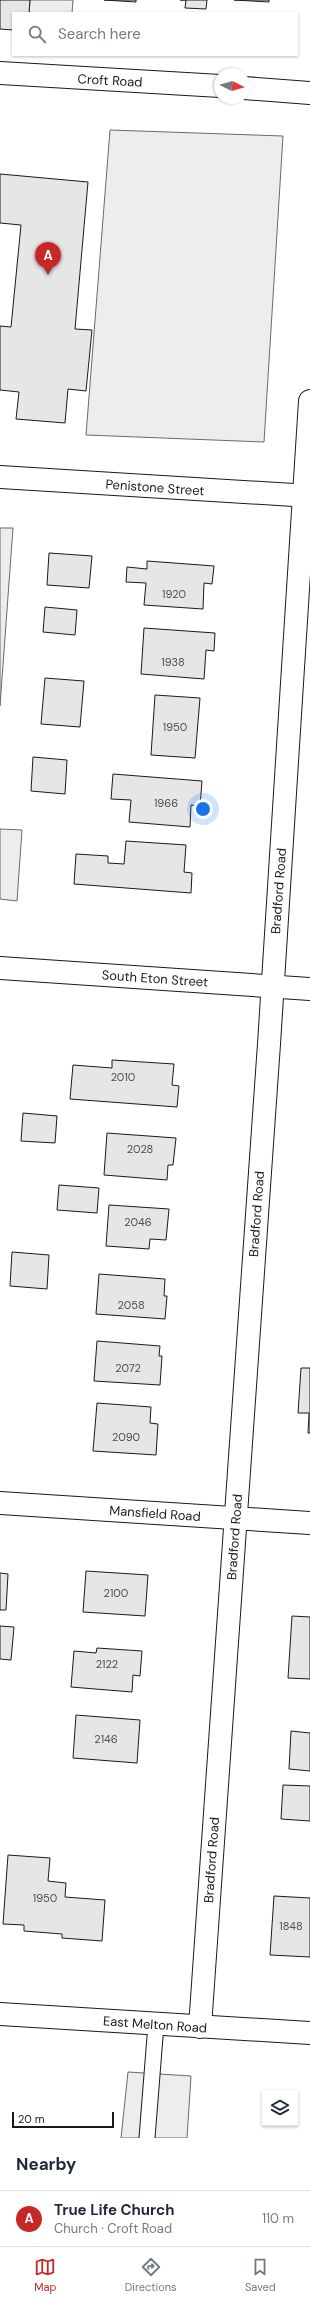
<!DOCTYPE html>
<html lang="en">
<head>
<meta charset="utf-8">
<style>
	:root { --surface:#fff; --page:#f2f2f3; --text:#1f2937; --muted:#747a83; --line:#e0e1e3; --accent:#c62828 }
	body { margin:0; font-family:"DM Sans",sans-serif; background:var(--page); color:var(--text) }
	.controls { position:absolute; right:12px; bottom:12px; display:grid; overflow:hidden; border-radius:0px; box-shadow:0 1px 3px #0004 }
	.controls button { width:36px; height:36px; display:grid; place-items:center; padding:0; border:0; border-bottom:1px solid var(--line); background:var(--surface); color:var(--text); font:20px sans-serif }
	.compass { position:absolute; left:214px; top:68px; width:36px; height:36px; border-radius:50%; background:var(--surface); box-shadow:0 1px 3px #0004; rotate:96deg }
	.scale { position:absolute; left:12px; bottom:10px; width:102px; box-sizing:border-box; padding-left:4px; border:2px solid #1a1a1a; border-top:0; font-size:11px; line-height:14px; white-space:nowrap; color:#1a1a1a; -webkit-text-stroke:3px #fff; paint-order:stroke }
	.you { position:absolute; left:203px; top:809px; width:14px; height:14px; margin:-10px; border:3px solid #fff; border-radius:50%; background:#1a73e8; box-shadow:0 0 0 6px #1a73e833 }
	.badge { display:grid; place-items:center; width:26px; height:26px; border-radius:50%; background:var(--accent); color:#fff; font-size:13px; font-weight:700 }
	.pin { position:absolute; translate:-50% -33px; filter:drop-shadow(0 1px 2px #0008) }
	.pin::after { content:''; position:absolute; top:21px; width:14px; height:12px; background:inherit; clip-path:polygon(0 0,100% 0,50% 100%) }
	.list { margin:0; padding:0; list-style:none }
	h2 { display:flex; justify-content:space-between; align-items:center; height:52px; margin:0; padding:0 16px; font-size:17px }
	h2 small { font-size:13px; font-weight:400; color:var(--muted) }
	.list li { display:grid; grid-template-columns:26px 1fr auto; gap:12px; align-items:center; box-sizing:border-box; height:56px; padding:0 16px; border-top:1px solid var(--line) }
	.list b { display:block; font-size:15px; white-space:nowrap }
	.list p { margin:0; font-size:13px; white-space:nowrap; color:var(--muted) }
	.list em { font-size:13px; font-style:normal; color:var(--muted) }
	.icon { flex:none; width:22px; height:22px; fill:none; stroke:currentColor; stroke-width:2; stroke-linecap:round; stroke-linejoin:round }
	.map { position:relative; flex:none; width:310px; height:2138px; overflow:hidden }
	.search { position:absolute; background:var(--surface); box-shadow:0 1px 3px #0004; left:12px; right:12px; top:12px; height:44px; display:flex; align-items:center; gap:10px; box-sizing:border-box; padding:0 14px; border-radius:0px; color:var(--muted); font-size:15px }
	.sheet { height:108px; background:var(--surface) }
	nav { display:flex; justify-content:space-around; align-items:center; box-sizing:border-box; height:56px; border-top:1px solid var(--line); background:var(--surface); font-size:11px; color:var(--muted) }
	nav a { display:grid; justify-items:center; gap:2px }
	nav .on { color:var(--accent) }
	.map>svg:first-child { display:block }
	.parking { fill:#ededed; stroke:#6a6a6a }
	.building { fill:#e6e6e6; stroke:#1a1a1a }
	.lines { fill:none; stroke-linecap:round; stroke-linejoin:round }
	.service-casing { stroke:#1a1a1a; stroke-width:17 }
	.minor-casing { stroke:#1a1a1a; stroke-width:24 }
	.tertiary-casing { stroke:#1a1a1a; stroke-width:24 }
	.service { stroke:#fff; stroke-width:15 }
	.minor { stroke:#fff; stroke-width:22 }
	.tertiary { stroke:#fff; stroke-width:22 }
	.labels { text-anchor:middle; stroke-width:3; stroke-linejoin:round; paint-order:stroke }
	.number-label { font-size:11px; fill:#4d4d4d }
	.street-label { font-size:13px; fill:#1a1a1a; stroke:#fff }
</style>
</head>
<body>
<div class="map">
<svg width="310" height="2138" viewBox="0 0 310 2138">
	<rect width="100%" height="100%" fill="#fff"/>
	<g class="parking">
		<polygon points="30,0 73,0 72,13 29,13"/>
		<polygon points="110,130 283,136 264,442 86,435"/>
		<polygon points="0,528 13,528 0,706"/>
		<polygon points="0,829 22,830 17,901 0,899"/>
		<polygon points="128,2072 191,2076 187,2138 121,2138"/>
	</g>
	<g class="building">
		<polygon points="0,0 30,0 29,13 13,13 13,30 0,29"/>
		<polygon points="104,0 136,0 136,2"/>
		<polygon points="180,0 207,0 206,9 185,8 186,0"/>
		<polygon points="234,0 269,0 269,2"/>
		<polygon points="0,174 88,182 75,329 92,330 86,391 68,389 65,423 16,419 19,392 0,390 0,326 11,327 21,225 0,223"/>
		<polygon points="49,553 92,556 89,588 47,585"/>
		<polygon points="147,561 214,566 212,584 204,583 203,609 144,605 146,583 126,582 127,567 147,569"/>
		<polygon points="45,607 77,610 75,635 43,632"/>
		<polygon points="144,628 215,633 214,651 206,650 204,679 141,674"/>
		<polygon points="45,678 84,681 80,727 41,724"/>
		<polygon points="155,695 200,698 195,758 151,755"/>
		<polygon points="33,757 67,760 65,794 31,791"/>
		<polygon points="113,774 202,781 200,806 191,805 190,827 129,822 131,800 111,799"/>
		<polygon points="126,841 186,845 184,872 192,873 191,893 74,884 76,854 108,856 108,863 124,864"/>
		<polygon points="112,1060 174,1064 172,1085 179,1086 177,1107 70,1099 73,1065 112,1068"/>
		<polygon points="23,1113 57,1116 55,1143 21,1141"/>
		<polygon points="107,1133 176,1138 173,1165 168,1165 167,1180 104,1175"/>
		<polygon points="59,1185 99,1188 97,1213 57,1210"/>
		<polygon points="109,1205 169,1209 166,1240 150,1239 149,1249 106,1246"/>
		<polygon points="12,1252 49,1255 47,1289 10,1286"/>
		<polygon points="99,1274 165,1279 164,1296 167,1296 165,1319 96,1314"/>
		<polygon points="97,1341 160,1346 159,1356 162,1356 160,1385 94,1381"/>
		<polygon points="301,1368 310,1368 310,1433 308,1433 309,1413 298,1413"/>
		<polygon points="97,1403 151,1407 150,1423 158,1424 156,1455 93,1451"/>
		<polygon points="86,1571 148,1575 145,1616 83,1612"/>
		<polygon points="0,1573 8,1574 6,1610 0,1610"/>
		<polygon points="292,1616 310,1617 310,1679 288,1678"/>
		<polygon points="0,1626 14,1627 11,1660 0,1659"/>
		<polygon points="97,1648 142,1651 140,1676 133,1675 132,1692 71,1687 74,1651 96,1653"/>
		<polygon points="76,1715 140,1720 137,1763 73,1758"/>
		<polygon points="291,1731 310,1733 310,1771 289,1769"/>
		<polygon points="283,1785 310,1786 310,1821 281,1819"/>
		<polygon points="8,1855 50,1858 48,1881 66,1883 65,1897 105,1900 102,1941 62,1938 62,1934 24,1931 24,1925 3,1924"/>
		<polygon points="274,1896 310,1898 310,1957 270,1955"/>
	</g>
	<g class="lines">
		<g class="service-casing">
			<polyline id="service" points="147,2138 156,2024"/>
		</g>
		<g class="minor-casing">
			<g id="minor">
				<polyline points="0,73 220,86"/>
				<polyline points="244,88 310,93"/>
				<polyline points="0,477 310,496"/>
				<polyline points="0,1503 310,1523"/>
				<polyline points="0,2014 310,2033"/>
				<polyline points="200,2027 269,1044 310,401"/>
			</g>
		</g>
		<g class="tertiary-casing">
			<polyline id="tertiary" points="0,968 310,989"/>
		</g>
		<use href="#service" class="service"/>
		<use href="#minor" class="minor"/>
		<use href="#tertiary" class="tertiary"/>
	</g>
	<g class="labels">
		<g class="number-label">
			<text x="174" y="598">1920</text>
			<text x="173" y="666">1938</text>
			<text x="175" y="731">1950</text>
			<text x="166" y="807">1966</text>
			<text x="123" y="1081">2010</text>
			<text x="140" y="1153">2028</text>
			<text x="138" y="1226">2046</text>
			<text x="131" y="1309">2058</text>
			<text x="128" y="1372">2072</text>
			<text x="126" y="1441">2090</text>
			<text x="116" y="1597">2100</text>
			<text x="107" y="1668">2122</text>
			<text x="106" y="1743">2146</text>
			<text x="45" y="1902">1950</text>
			<text x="291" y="1930">1848</text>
		</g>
		<g class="street-label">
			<text transform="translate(110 80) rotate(3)" y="5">Croft Road</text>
			<text transform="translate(155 487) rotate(4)" y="5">Penistone Street</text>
			<text transform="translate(278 891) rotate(-86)" y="5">Bradford Road</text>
			<text transform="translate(155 978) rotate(4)" y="5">South Eton Street</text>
			<text transform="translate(256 1214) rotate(-86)" y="5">Bradford Road</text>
			<text transform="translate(155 1513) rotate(4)" y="5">Mansfield Road</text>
			<text transform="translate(234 1537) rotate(-86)" y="5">Bradford Road</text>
			<text transform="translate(211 1860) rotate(-86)" y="5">Bradford Road</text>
			<text transform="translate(155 2024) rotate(4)" y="5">East Melton Road</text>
		</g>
	</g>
</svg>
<div class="controls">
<button><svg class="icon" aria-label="layers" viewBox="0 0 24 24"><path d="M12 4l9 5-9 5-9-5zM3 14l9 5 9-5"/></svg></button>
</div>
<svg class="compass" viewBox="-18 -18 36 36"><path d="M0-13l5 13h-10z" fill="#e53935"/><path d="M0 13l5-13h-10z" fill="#747a83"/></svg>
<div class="scale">20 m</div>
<div class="you"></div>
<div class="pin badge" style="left:48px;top:275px">A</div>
<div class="search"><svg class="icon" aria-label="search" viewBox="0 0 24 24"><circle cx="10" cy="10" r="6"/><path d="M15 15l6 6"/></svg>Search here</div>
</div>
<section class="sheet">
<h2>Nearby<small></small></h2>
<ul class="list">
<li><span class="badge">A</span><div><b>True Life Church</b><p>Church · Croft Road</p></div><em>110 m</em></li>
</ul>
</section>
<nav>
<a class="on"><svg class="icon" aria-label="map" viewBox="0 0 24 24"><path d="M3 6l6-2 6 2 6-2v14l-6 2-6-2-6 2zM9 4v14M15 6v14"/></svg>Map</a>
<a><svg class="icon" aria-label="directions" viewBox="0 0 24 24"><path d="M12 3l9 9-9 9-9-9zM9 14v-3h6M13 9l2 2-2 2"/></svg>Directions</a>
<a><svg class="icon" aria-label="saved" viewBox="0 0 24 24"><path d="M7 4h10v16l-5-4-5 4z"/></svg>Saved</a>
</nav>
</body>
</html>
